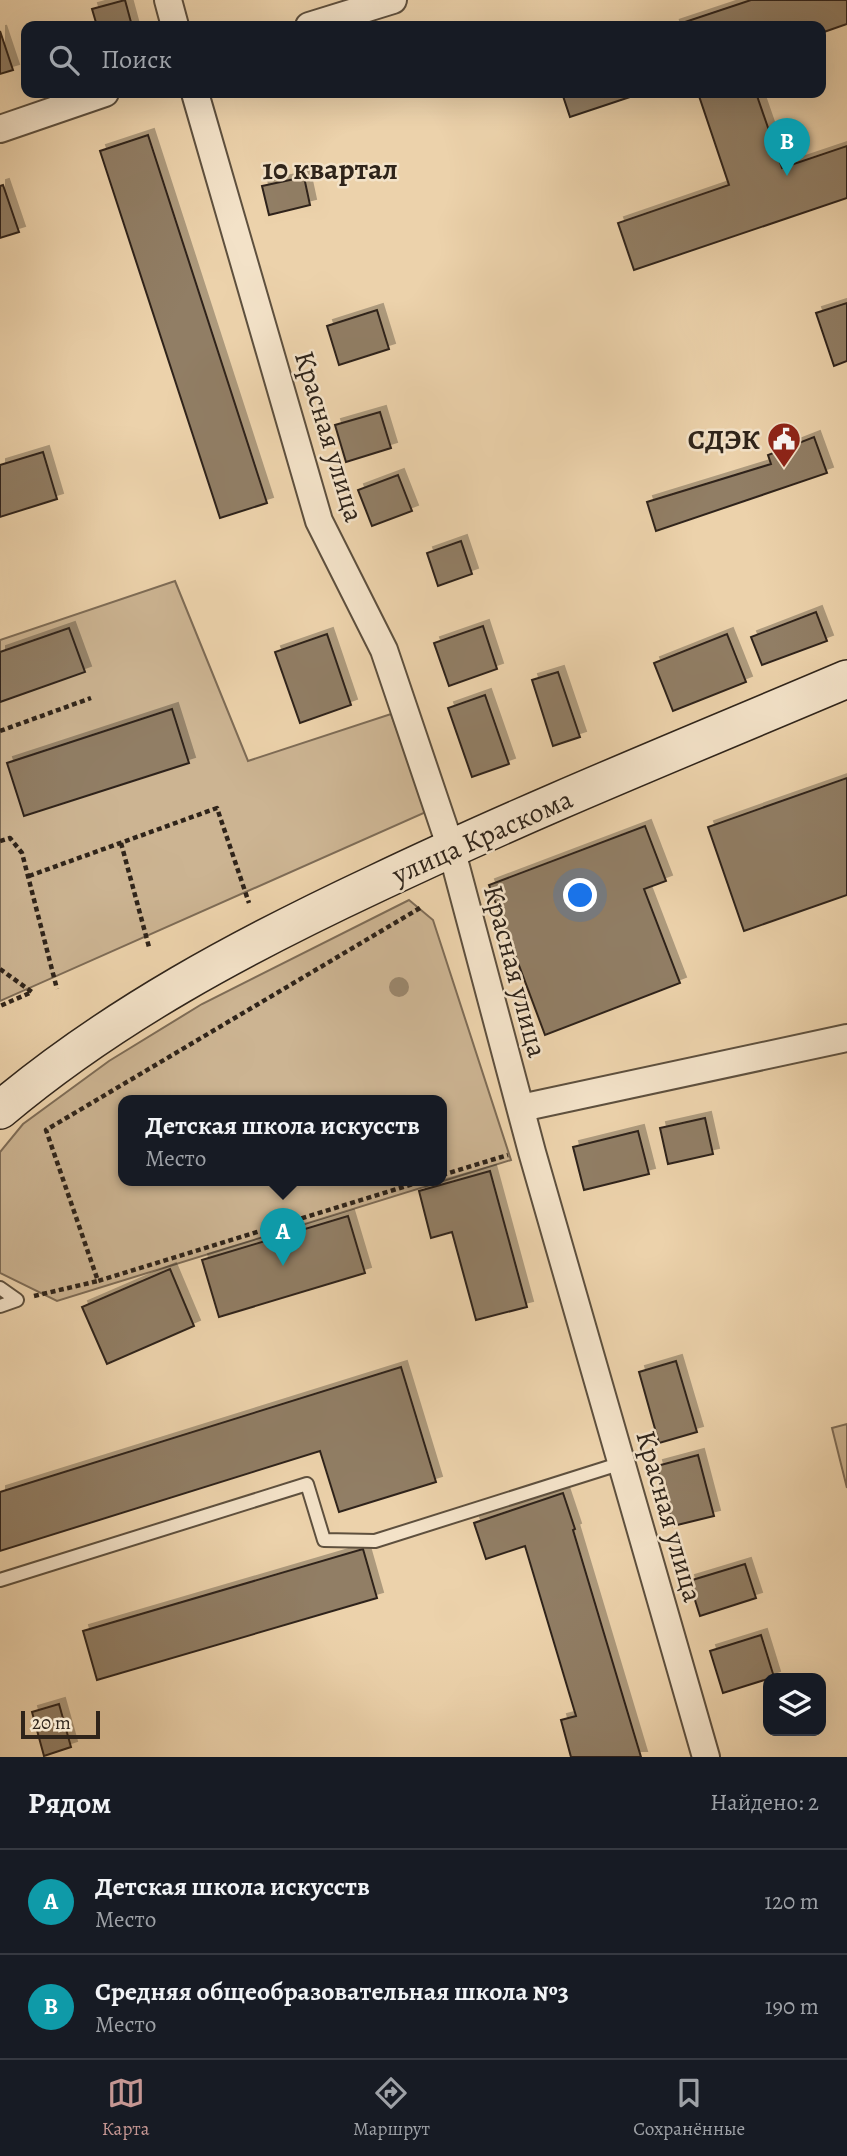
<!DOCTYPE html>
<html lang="ru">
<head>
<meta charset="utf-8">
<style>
	:root { --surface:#171b24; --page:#20242c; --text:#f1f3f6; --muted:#9ea1a6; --line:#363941; --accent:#c59692 }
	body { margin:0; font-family:Alegreya,serif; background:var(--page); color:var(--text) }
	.controls { position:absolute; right:21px; bottom:21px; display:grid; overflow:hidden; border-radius:14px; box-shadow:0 7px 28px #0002 }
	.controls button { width:63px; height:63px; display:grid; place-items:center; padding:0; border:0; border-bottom:2px solid var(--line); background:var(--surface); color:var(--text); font:35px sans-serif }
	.scale { position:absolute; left:21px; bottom:18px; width:79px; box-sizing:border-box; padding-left:7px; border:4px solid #2f241a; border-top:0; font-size:19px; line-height:24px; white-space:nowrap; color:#2f241a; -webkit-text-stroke:5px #f3e2c8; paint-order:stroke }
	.you { position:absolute; left:581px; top:896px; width:24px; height:24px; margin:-18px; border:5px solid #fff; border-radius:50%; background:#1a73e8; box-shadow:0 0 0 10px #1a73e833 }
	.badge { display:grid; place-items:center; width:46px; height:46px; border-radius:50%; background:var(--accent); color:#fff; font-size:23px; font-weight:700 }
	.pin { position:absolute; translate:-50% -58px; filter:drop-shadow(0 2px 4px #0008) }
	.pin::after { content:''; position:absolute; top:37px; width:24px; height:21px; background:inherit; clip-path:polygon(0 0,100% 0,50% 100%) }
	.popup { position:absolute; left:118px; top:1095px; width:329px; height:91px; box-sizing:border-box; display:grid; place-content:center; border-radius:14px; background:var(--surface); filter:drop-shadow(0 2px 5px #0005); font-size:23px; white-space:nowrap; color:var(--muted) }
	.popup b { font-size:26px; color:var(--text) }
	.popup::after { content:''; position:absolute; left:50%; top:100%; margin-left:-14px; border:14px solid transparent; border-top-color:var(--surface) }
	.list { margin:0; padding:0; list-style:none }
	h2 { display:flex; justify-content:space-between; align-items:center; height:91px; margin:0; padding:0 28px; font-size:30px }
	h2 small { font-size:23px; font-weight:400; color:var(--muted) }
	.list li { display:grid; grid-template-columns:46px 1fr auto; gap:21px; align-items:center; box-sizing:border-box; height:105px; padding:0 28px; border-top:2px solid var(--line) }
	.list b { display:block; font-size:26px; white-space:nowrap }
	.list p { margin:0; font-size:23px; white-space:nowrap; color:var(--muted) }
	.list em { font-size:23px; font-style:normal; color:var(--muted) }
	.icon { flex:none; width:38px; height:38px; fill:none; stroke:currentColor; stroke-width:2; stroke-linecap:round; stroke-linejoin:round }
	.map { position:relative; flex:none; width:847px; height:1757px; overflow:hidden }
	.search { position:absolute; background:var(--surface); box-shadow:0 7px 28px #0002; left:21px; right:21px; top:21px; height:77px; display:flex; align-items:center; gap:18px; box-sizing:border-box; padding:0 24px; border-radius:14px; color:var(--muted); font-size:26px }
	.sheet { height:301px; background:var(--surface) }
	nav { display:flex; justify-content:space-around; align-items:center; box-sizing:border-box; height:98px; border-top:2px solid var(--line); background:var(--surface); font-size:19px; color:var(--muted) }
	nav a { display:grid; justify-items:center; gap:4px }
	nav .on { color:var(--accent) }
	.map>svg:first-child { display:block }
	.green { fill:#ccb492; stroke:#7e6c56; stroke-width:2; fill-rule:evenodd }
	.building { fill:#917e65; stroke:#2f241a; stroke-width:2; filter:url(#shadow) }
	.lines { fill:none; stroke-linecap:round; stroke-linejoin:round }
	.service-casing { stroke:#5e503e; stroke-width:16 }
	.minor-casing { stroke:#5e503e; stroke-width:30 }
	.secondary-casing { stroke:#2f241a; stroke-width:40 }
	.path { stroke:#2f241a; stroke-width:4.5; stroke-dasharray:5 3.5; stroke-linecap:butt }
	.service { stroke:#f3e2c8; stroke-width:12 }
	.minor { stroke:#f3e2c8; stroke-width:26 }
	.secondary { stroke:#f3e2c8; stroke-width:37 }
	.tree { fill:#9a866c }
	.labels { text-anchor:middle; stroke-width:5; stroke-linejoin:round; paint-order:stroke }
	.street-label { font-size:28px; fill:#2f241a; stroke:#f3e2c8 }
	.poi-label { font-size:28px; font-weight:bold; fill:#2f241a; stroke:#f3e2c8; text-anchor:end }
	.neighbourhood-label { font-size:30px; font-weight:bold; fill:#2f241a; stroke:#f3e2c8 }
</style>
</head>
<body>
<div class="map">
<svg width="847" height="1757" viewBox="0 0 847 1757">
	<defs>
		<filter id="shadow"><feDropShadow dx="6" dy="-6" stdDeviation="0" flood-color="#0004"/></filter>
	</defs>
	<rect width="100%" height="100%" fill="#ecd2ab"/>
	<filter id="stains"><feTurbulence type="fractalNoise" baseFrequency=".00286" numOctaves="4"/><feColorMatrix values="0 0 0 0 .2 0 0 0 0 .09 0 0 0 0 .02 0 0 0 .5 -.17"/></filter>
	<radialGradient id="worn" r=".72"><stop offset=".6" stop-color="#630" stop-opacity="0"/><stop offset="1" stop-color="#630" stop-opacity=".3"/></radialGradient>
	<g class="green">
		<polygon points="175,581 248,761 391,714 426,812 0,1001 0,640"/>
		<path d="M409,900l24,20 78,240 -454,141 -57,-28v-121l23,-28 86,-63 93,-57zM124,1100h318v80h-318z"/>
		<polygon points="847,1424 847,1488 832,1428"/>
	</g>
	<g class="building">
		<polygon points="125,0 132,26 97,26 92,9"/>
		<polygon points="751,0 847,0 847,24 821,33 821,26 673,26"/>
		<polygon points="0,31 13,70 0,74"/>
		<polygon points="562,93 642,93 570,117"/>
		<polygon points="698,93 756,93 782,168 847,146 847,198 634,270 618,223 729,185"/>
		<polygon points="148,135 267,503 220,518 100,151"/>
		<polygon points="304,177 310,205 269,215 262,186"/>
		<polygon points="3,185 19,232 0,238 0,186"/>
		<polygon points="847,303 847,361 834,366 816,313"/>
		<polygon points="377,310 389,349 339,365 327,326"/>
		<polygon points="380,412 391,448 346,462 335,425"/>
		<polygon points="814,437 827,473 656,531 647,502 771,464 768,455"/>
		<polygon points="43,452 57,499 0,517 0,465"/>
		<polygon points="398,475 412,511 372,526 358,490"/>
		<polygon points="461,541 472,574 438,586 427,553"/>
		<polygon points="816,612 827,641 762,665 751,637"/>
		<polygon points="483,626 497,669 449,686 434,643"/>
		<polygon points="69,628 85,672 0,702 0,652"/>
		<polygon points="327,634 351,705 300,723 275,652"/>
		<polygon points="727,634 746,682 673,711 654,663"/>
		<polygon points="558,672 580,737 553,746 532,680"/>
		<polygon points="485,695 509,764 472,777 448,708"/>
		<polygon points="172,709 189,763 24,816 7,763"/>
		<polygon points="847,778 847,895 744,931 708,827"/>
		<polygon points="645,826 666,881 644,889 680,983 545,1035 489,885"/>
		<polygon points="705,1118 713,1154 668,1164 660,1128"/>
		<polygon points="638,1131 649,1174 584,1190 573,1147"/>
		<polygon points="490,1171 527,1307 476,1320 452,1232 431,1238 419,1191"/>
		<polygon points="348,1216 365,1273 219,1317 202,1260"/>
		<polygon points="170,1269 194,1326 107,1364 82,1307"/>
		<polygon points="676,1361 697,1432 659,1443 639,1372"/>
		<polygon points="401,1367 436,1482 339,1512 320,1451 0,1551 0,1492"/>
		<polygon points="698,1455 714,1516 673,1526 657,1466"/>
		<polygon points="563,1493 575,1529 573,1530 641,1757 571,1757 561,1720 576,1716 525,1546 486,1559 474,1523"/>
		<polygon points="363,1549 377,1598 97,1680 83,1631"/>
		<polygon points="745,1564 756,1598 700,1616 689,1581"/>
		<polygon points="761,1635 774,1677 723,1693 710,1651"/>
		<polygon points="59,1704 71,1747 44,1756 32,1712"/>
	</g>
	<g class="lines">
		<g class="service-casing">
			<g id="service">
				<polyline points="0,1288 17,1300 0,1306"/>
				<polyline points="0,1580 307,1484 324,1540 375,1541 622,1463"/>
			</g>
		</g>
		<g class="minor-casing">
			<g id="minor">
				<polyline points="168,0 175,26"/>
				<polyline points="309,26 393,0"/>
				<polyline points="195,93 319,521 384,650 451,848 532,1152 706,1757"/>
				<polyline points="0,129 105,93"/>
				<polyline points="521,1108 847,1038"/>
			</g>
		</g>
		<g class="secondary-casing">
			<path id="secondary" d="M0,1110c113,-95 243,-164 375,-226 155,-74 314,-138 472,-205"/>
		</g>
		<g class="path">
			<polyline points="0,731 91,698"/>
			<polyline points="0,841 10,838 22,853 57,989"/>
			<polyline points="121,843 149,947"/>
			<polyline points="29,876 217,808 249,903"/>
			<polyline points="420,908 46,1130 98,1281 426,1180"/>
			<polyline points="0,969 32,992 0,1006"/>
			<polyline points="442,1175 508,1155"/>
			<polyline points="34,1296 98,1281"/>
		</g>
		<use href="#service" class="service"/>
		<use href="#minor" class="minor"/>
		<use href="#secondary" class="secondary"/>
	</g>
	<circle class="tree" cx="399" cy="987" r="10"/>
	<defs>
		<g id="civic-pin" transform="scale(1.75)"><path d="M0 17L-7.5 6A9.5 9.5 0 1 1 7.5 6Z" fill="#8f2418" stroke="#f3e2c8"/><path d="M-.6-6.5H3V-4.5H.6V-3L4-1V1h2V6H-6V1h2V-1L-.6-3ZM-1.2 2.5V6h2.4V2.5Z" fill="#fff"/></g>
	</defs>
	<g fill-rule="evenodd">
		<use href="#civic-pin" x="784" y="439"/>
	</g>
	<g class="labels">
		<g class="street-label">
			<text transform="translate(330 436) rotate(73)" y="10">Красная улица</text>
			<text transform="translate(482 836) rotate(-24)" y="10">улица Краскома</text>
			<text transform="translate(516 971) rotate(75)" y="10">Красная улица</text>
			<text transform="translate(670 1516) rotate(74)" y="10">Красная улица</text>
		</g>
		<g class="poi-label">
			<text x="760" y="449">СДЭК</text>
		</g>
		<g class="neighbourhood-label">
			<text x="330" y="179">10 квартал</text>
		</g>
	</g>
	<rect width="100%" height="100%" filter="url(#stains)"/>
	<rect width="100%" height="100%" fill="url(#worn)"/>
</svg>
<div class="controls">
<button><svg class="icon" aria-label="layers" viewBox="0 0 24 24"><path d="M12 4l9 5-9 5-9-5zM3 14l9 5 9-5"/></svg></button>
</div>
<div class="scale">20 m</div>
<div class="you"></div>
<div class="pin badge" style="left:283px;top:1266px;background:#0f9aa8">A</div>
<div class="popup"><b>Детская школа искусств</b>Место</div>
<div class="pin badge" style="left:787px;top:176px;background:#0f9aa8">B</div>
<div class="search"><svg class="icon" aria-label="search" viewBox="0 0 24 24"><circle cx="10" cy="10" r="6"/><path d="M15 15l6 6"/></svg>Поиск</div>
</div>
<section class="sheet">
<h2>Рядом<small>Найдено: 2</small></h2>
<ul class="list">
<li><span class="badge" style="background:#0f9aa8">A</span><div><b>Детская школа искусств</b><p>Место</p></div><em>120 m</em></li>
<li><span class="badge" style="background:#0f9aa8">B</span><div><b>Средняя общеобразовательная школа №3</b><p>Место</p></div><em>190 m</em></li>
</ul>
</section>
<nav>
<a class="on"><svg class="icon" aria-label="map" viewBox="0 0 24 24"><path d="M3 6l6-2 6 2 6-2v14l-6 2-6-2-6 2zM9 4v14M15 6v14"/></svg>Карта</a>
<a><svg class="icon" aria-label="directions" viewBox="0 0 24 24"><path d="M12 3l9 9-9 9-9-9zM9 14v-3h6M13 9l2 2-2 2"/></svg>Маршрут</a>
<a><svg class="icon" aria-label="saved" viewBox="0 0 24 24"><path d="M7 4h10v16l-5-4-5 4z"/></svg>Сохранённые</a>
</nav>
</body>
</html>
